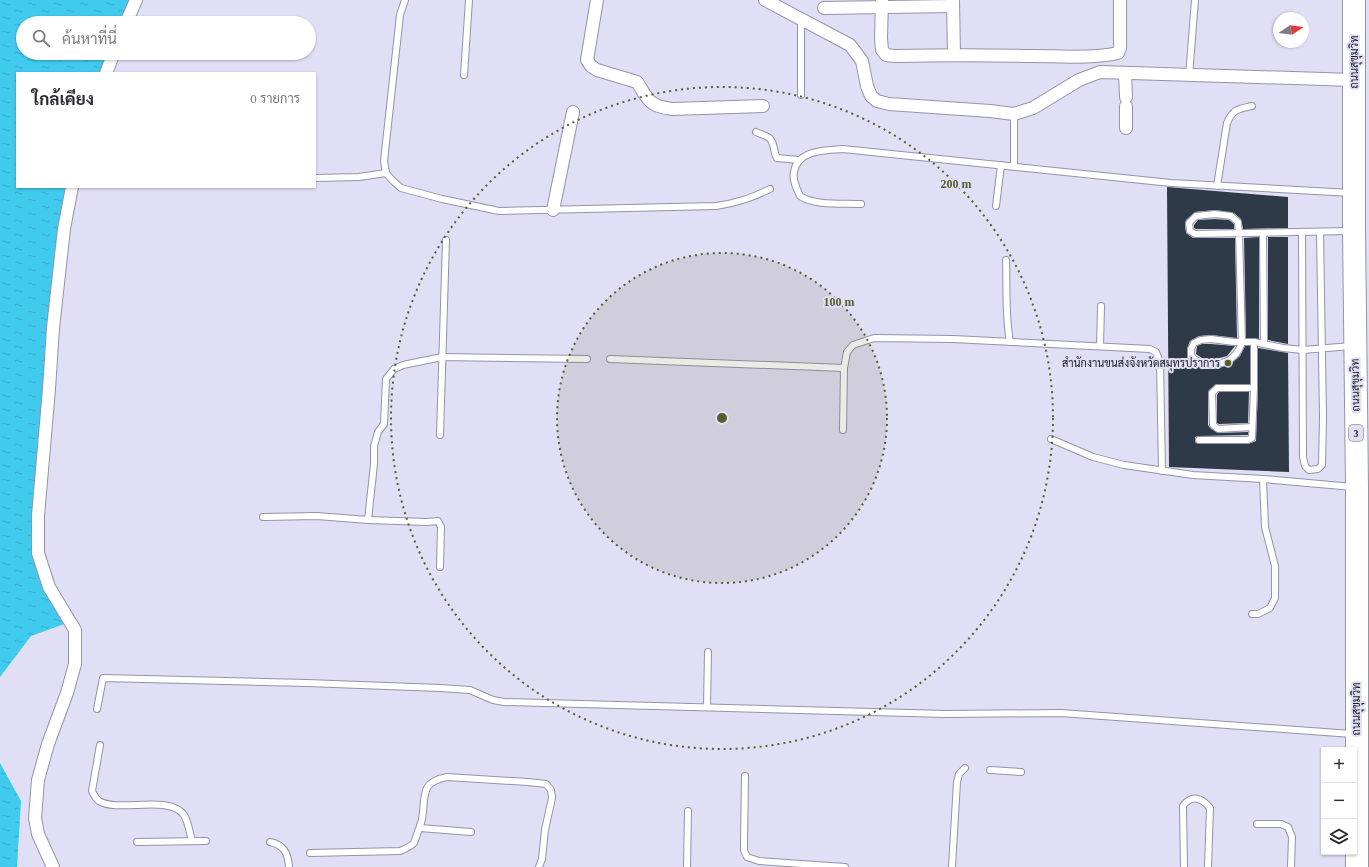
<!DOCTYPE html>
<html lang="th">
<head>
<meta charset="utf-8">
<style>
	:root { --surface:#fff; --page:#f7f7f7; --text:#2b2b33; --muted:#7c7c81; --line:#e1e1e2 }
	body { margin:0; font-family:"Times New Roman",Sarabun,serif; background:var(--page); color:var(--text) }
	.controls { position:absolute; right:12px; bottom:12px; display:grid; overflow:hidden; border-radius:0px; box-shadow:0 1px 3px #0004 }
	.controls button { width:36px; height:36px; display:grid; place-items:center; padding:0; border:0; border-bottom:1px solid var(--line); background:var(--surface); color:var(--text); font:20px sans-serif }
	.compass { position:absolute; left:1273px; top:12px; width:36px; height:36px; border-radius:50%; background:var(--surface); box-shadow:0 1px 3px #0004; rotate:77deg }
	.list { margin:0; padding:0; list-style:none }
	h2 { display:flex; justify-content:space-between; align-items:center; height:52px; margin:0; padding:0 16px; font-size:17px }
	h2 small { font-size:13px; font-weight:400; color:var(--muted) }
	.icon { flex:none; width:22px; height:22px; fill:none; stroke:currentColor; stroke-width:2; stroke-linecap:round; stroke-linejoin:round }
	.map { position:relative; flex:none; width:1369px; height:867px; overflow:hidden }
	.search { position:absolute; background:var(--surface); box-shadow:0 1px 3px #0004; left:16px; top:16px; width:300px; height:44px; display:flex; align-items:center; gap:10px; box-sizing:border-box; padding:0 14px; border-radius:22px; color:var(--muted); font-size:15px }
	.panel { position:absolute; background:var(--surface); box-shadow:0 1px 3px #0004; left:16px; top:72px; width:300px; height:116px; border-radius:0px }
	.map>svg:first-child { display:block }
	.water { fill:url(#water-ripples) }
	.building { fill:#2f3a49 }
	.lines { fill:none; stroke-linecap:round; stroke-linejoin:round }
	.lane-casing { stroke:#9493a7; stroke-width:8 }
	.street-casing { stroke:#9493a7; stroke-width:14 }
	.highway-casing { stroke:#9493a7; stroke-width:24 }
	.lane { stroke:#fff; stroke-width:6 }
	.street { stroke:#fff; stroke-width:12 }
	.highway { stroke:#fff; stroke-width:22 }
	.ring { fill:none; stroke:#585d2b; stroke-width:2; stroke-dasharray:2 4 }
	.poi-dot { fill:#585d2b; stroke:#e1dff5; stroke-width:1.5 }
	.labels { text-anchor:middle; stroke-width:4; stroke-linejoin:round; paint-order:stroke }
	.shield { fill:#e1dff5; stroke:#575662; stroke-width:1 }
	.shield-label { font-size:10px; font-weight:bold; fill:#1c1c23 }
	.street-label { font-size:11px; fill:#1c1c23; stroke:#e1dff5 }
	.poi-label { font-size:11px; fill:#1c1c23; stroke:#e1dff5; text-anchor:end }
	.centre { fill:#585d2b; stroke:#e1dff5; stroke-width:2 }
	.ring-label { font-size:12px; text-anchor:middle; font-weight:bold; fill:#585d2b; stroke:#e1dff5; stroke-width:4; stroke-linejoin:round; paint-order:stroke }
</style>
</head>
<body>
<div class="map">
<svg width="1369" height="867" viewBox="0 0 1369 867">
	<defs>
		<pattern id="water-ripples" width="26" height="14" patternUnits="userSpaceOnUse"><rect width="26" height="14" fill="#40caed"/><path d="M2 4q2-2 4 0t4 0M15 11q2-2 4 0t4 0" fill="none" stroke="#38adcb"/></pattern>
	</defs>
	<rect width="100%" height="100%" fill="#e1dff5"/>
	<g class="water">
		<polygon points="0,0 136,0 127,23 23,23 23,53 116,53 108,73 17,73 17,187 74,187 64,235 38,553 70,622 31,636 0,677"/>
		<polygon points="0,763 21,801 17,867 0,867"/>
	</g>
	<g class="building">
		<polygon points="1167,187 1288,197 1288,228 1243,229 1241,219 1234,213 1215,210 1195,212 1186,220 1185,224 1186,233 1193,238 1235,238 1237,338 1211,335 1199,336 1190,341 1187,349 1187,358 1192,363 1199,367 1212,369 1219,368 1232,363 1240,356 1245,346 1250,346 1250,384 1216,384 1209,390 1208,393 1208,425 1210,428 1218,433 1248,432 1248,435 1199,436 1195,437 1195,442 1199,444 1248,444 1256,441 1258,388 1258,348 1288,353 1289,472 1169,467"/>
		<polygon points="1215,219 1229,220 1234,224 1234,229 1196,229 1194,228 1194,225 1198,220"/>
		<polygon points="1259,237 1259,339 1246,338 1244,238"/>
		<polygon points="1268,237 1288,237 1288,344 1268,340"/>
		<polygon points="1202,344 1211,344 1235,346 1227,356 1212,360 1202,358 1196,354 1197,346"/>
		<polygon points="1219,392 1249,392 1248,423 1219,424 1217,423 1217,395"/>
	</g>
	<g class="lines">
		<g class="lane-casing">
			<g id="lane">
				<path d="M405,0l-5,15 -16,146 2,12 6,7 9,8 41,11 57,12 217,-5c21,-3 35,-8 54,-17"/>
				<polyline points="801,19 801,95"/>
				<polyline points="464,75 469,0"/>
				<polyline points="1189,76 1195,0"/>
				<polyline points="1014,114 1014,166"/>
				<path d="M756,132c4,2 9,3 12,5 7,4 5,15 9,21l22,2"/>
				<polyline points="315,178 359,177 386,173"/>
				<path d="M1217,186l10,-63c6,-14 11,-14 25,-17"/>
				<path d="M861,204c-19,-1 -46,2 -61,-8 -3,-7 -8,-16 -6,-24 3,-22 32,-22 49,-23l328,34 180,10"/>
				<polyline points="996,206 1001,165"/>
				<path d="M1350,231l-155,3 -5,-3 -1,-8 7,-7 19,-2 16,2 7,6 1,11 3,110c-2,4 -4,10 -8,13 -10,11 -34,11 -43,0v-7l3,-6 7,-3 10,-1 23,3h20l29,6 20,2 48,-4"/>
				<polyline points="1302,232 1303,457 1305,466 1309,470 1318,469 1322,465 1323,417 1320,232"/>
				<polyline points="1263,233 1264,343"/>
				<path d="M1006,260c1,27 -1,55 4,82"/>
				<polyline points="1100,346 1101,306"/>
				<polyline points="610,359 844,368 847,352 853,345 874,338 953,339 1150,349 1156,352 1160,362 1162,471"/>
				<polyline points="1252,427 1218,429 1213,425 1212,393 1217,388 1254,388"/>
				<polyline points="843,430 844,368"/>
				<polyline points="440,435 446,240"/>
				<polyline points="1051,439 1093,457 1124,465 1193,475 1263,479 1353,487"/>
				<polyline points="1199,440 1248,440 1252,438 1254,388 1254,342"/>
				<polyline points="263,517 317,516 368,520 374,464 374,446 378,432 384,424 386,379 394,369 403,365 442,357 587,359"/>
				<polyline points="368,520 427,522 438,521 441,527 440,567"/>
				<polyline points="1252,614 1258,614 1270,608 1275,598 1275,566 1265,527 1263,479"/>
				<polyline points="707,707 708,652"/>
				<polyline points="97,709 103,678 307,683 440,688 470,690 493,700 504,702 946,714 1061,713 1352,734"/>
				<path d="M100,745l-8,46c2,4 3,7 7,10 19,12 71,-7 85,14 4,6 6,19 8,26"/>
				<polyline points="990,770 1021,772"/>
				<polyline points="745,776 744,843 744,850 747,857 759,861 845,867"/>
				<polyline points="1257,824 1281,824 1288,827 1292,837 1291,867"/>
				<polyline points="420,828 471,832"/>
				<polyline points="137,842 206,841"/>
				<path d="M270,842c14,3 18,11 19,25"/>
				<path d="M310,853l90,-2c5,-2 10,-4 14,-8 1,-2 2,-6 3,-9 2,-5 4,-10 5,-15 4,-22 -3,-37 25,-42l81,5 18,2 5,6 1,8 -7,32 -3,29 -3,8"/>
				<polyline points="687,867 688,811"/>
				<polyline points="952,867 957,782 959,774 965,768"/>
				<path d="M1184,867l-1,-61c9,-12 19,-8 27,2l-2,59"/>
			</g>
		</g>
		<g class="street-casing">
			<g id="street">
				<path d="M597,0l-10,60 4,6 6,4 40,12c4,5 5,10 9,14 6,10 15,11 26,13l91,-3"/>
				<polyline points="765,0 850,45 862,61 867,86 871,96 877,101 889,104 990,111 1014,114 1033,108 1079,80 1100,72 1354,80"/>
				<path d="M882,0l-1,38 1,12 4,5 9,1c46,-1 92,-1 138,0 27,0 58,3 85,-3l2,-5v-48"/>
				<polyline points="953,0 954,55"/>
				<polyline points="824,8 953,6"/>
				<polyline points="126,23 136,0"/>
				<polyline points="106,73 114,53"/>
				<polyline points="1125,73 1126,97"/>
				<polyline points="1126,128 1126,106"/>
				<polyline points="553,210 573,112"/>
				<polyline points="53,867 38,834 35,818 38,780 48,744 67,693 75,664 75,630 49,587 38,553 38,516 49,389 53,328 64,229 72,187"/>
			</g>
		</g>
		<g class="highway-casing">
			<polyline id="highway" points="1354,0 1354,230 1357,487 1357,867"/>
		</g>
		<use href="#lane" class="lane"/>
		<use href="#street" class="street"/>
		<use href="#highway" class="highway"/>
	</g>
	<circle cx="722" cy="418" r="165" fill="#585d2b" fill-opacity=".12"/>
	<g class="ring">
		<circle cx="722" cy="418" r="165"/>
		<circle cx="722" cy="418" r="331"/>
	</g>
	<circle class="poi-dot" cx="1228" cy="363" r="4"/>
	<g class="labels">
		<rect class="shield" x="1349" y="425" width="14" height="16" rx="3"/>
		<g class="shield-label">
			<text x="1356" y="437">3</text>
		</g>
		<g class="street-label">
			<text transform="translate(1354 62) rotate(-90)" y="4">ถนนสุขุมวิท</text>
			<text transform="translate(1355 385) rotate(-91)" y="4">ถนนสุขุมวิท</text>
			<text transform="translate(1356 709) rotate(-90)" y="4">ถนนสุขุมวิท</text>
		</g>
		<g class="poi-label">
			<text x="1220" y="367">สำนักงานขนส่งจังหวัดสมุทรปราการ</text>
		</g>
	</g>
	<circle cx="722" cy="418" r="6" class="centre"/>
	<g class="ring-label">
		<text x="956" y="188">200 m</text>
		<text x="839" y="306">100 m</text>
	</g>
</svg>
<div class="controls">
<button>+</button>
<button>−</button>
<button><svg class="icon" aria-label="layers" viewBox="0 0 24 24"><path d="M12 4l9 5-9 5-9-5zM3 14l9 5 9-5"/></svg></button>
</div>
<svg class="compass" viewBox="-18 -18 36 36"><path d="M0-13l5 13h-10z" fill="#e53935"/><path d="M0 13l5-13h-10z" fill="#7c7c81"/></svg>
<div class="search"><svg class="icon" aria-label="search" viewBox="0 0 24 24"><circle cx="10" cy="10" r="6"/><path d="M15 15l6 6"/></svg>ค้นหาที่นี่</div>
<section class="panel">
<h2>ใกล้เคียง<small>0 รายการ</small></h2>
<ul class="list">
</ul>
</section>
</div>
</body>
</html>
